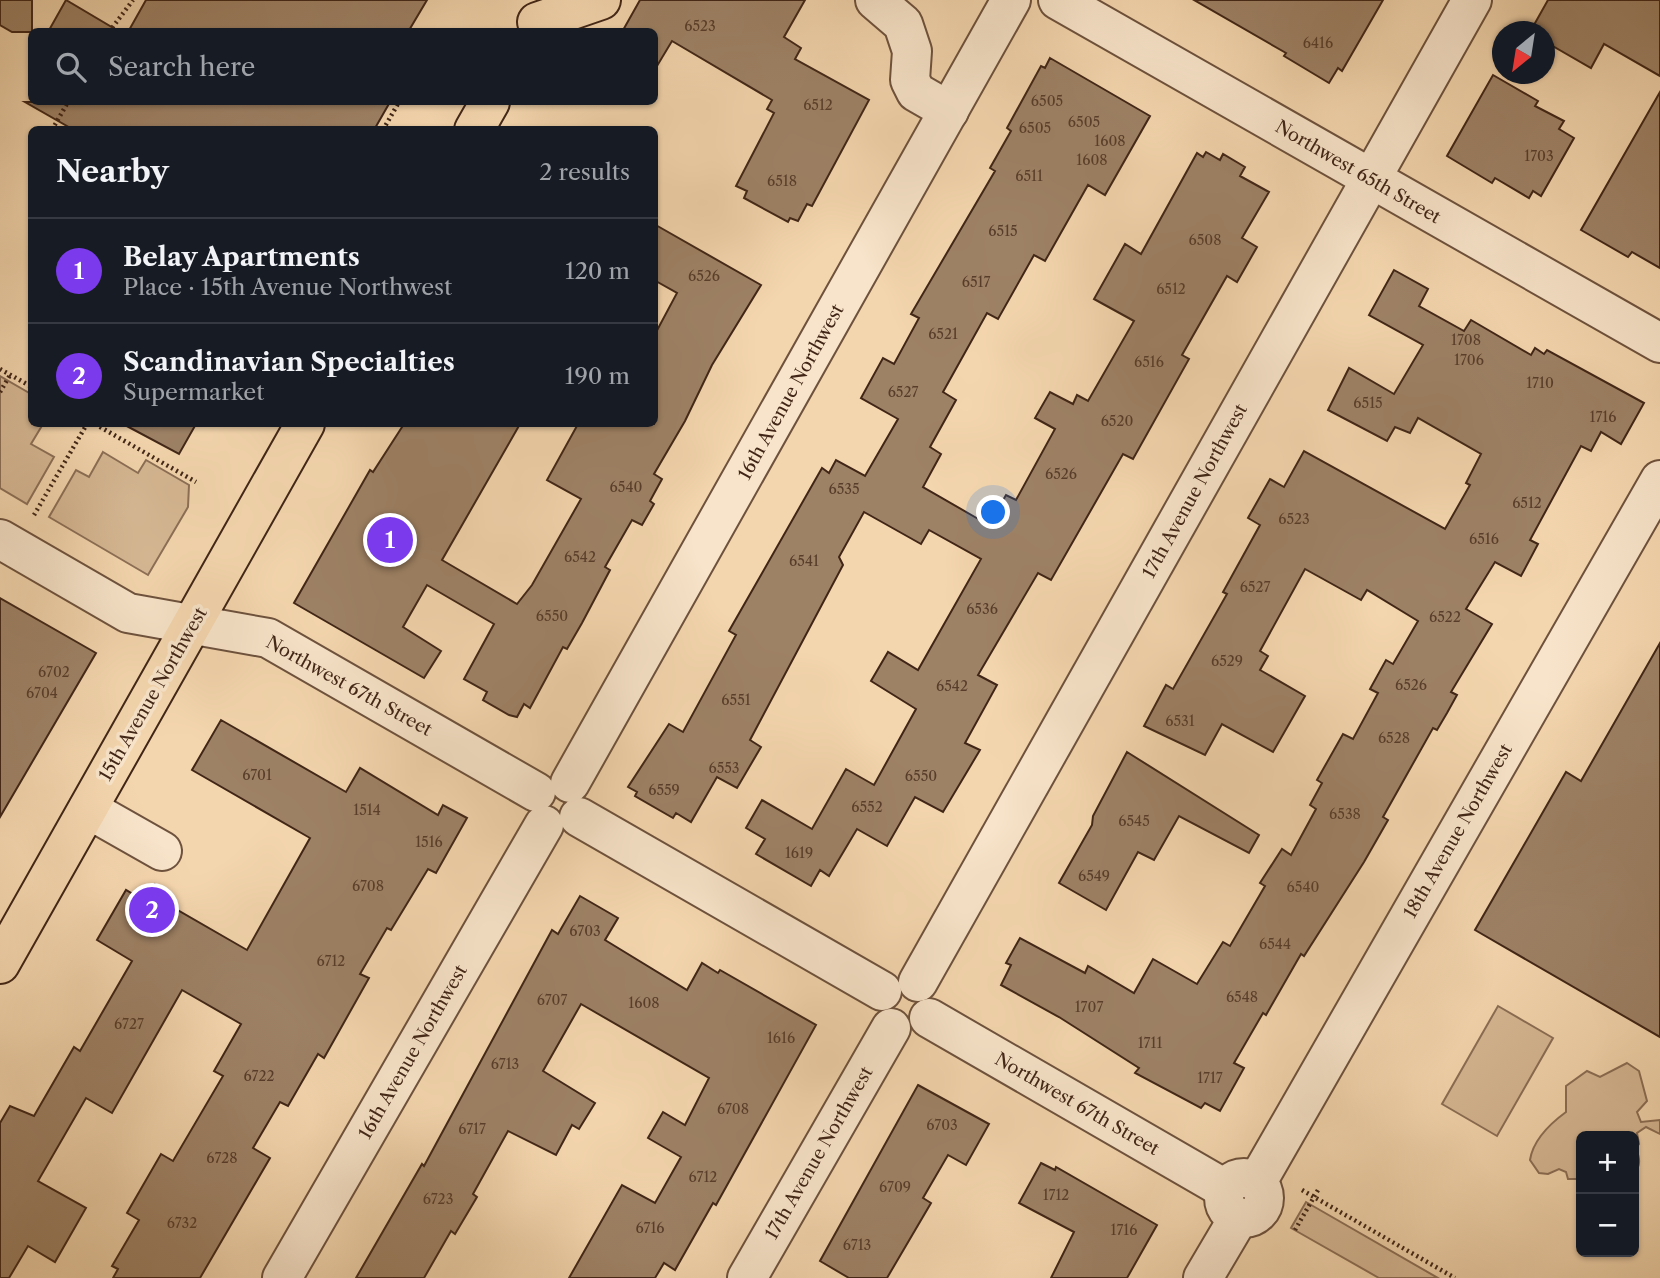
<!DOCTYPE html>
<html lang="en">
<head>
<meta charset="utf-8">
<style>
	:root { --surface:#171b24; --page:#242831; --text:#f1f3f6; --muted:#9ea1a6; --line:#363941; --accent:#7c3aed }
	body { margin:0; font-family:"Libre Caslon Text",serif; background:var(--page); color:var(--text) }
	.controls { position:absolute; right:21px; bottom:21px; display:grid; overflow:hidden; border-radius:10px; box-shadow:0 2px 5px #0004 }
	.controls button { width:63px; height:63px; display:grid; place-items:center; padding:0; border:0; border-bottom:2px solid var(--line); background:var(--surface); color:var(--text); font:35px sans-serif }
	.compass { position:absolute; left:1492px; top:21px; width:63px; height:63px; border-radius:50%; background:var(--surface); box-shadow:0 2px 5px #0004; rotate:210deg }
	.you { position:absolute; left:994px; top:513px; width:24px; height:24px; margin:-18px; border:5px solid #fff; border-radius:50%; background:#1a73e8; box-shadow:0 0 0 10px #1a73e833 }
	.badge { display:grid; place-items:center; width:46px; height:46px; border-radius:50%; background:var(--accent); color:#fff; font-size:23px; font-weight:700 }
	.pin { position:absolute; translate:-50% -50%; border:4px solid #fff; box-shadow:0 2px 7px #0006 }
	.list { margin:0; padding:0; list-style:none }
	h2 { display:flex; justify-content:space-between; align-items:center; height:91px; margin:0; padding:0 28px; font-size:30px }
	h2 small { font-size:23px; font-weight:400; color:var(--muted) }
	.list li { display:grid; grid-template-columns:46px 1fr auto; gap:21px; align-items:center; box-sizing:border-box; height:105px; padding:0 28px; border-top:2px solid var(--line) }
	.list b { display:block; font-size:26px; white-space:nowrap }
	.list p { margin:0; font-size:23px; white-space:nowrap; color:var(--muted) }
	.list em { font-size:23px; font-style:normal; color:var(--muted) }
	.icon { flex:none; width:38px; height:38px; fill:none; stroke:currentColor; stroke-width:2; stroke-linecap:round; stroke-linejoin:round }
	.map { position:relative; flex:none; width:1660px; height:1278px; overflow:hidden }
	.search { position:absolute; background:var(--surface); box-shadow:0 2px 5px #0004; left:28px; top:28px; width:630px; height:77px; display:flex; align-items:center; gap:18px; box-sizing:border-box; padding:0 24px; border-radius:10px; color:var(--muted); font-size:26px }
	.panel { position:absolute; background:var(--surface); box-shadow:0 2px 5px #0004; left:28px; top:126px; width:630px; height:301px; border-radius:10px }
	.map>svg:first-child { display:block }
	.green { fill:#d6b894; stroke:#8c6f56; stroke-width:2 }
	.building { fill:#9e8266; stroke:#412617; stroke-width:2 }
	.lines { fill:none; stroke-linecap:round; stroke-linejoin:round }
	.minor-casing { stroke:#6e523d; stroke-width:42 }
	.major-casing { stroke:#412617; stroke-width:42 }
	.path { stroke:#412617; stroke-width:4.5; stroke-dasharray:2 3.5; stroke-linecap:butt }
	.minor { stroke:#f8e4ca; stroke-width:38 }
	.major { stroke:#f4d6ae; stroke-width:38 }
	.labels { text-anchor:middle; stroke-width:7; stroke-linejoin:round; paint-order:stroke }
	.number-label { font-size:14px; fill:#583d2b }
	.street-label { font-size:18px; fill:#412617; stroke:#f8e4ca }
</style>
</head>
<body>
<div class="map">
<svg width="1660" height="1278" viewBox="0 0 1660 1278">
	<rect width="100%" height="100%" fill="#f4d6ae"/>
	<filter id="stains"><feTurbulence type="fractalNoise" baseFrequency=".00286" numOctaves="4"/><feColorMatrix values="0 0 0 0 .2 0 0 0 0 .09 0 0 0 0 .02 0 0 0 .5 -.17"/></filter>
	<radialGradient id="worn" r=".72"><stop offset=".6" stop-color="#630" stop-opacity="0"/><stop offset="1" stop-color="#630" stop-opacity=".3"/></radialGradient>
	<g class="green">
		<polygon points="0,376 31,394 32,424 43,424 31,444 54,457 27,504 0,488"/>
		<polygon points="103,452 138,473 146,460 189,485 188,507 148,575 49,517 76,470 89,477"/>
		<polygon points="1498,1006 1553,1038 1497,1136 1442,1104"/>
		<path d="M1627,1063l12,8 8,30 -10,11 4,10 19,-2v14l-14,-7 -9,6 2,11 -3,4c4,11 5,17 -2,26v-38h-53v43h-13l-2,-7 -7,-3 -11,5 -9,-1 -9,-13c3,-20 21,-37 36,-48v-26l21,-15 13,6z"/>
		<polygon points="1306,1202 1438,1278 1379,1278 1291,1228"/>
	</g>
	<g class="building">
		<polygon points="0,0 32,0 32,32 12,32 0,25"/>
		<polygon points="66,0 120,32 48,32"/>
		<polygon points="146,0 427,0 408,32 128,32"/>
		<polygon points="640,0 805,0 784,37 801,48 795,59 869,100 812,206 807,204 798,221 790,218 788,222 744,198 747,191 736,186 774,113 767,109 772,100 672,41 654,71 654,32 622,32"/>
		<polygon points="1194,0 1383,0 1342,71 1338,68 1329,83 1284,56 1286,53"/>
		<polygon points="1548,0 1660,0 1660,76 1604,44 1591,68 1544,41 1544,32 1530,32"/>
		<polygon points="1050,58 1150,116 1105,195 1088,185 1045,261 1034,255 998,319 987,313 943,392 956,400 930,447 941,454 923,487 980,520 993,497 1002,502 1006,495 1016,500 1055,429 1035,418 1050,392 1073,404 1077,395 1088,401 1134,321 1094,299 1125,244 1141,254 1197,153 1203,157 1206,152 1220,160 1223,154 1245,167 1240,176 1269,192 1242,238 1257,247 1237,282 1227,276 1182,355 1189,359 1133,459 1123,454 1051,580 1038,573 978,675 997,685 965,743 980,750 943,812 915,797 887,846 857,829 829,876 820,870 811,886 756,854 765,839 746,828 762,800 812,829 846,769 874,785 916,709 871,681 888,652 918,670 981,559 929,530 921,544 864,512 839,557 843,565 750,740 761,747 737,788 717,777 691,822 676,813 673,818 635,796 637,792 628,787 669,724 683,732 736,635 729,631 822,468 829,473 836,460 865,476 898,419 861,398 883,358 894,364 919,318 911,314 995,171 990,168 1011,131 1007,128 1041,66 1045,68"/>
		<polygon points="1493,75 1538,101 1535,106 1564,121 1559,129 1574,138 1541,196 1533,191 1529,198 1495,178 1492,183 1447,156"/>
		<polygon points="1660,92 1660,268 1632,252 1628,257 1581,230"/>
		<polygon points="25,102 390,102 374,130 74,130"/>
		<polygon points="654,224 761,285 712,365 685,421 654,474 662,479 650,501 654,504 642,525 632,520 605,567 610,570 582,623 567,649 563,647 530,708 524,704 517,717 509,715 483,700 487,692 464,679 494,624 427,585 403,627 441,651 424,678 294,603 370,470 373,472 404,424 520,424 442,560 517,604 532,585 581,499 547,480 578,424 654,424 654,336 677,293 654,280"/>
		<polygon points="1394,270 1428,289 1419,306 1464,331 1471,320 1531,355 1535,348 1544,354 1547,350 1644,403 1621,444 1601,432 1591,451 1581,446 1530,540 1538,544 1521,576 1495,562 1466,609 1492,624 1451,692 1457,695 1447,713 1437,730 1433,728 1383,817 1388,820 1364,862 1304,956 1301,954 1266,1015 1263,1013 1234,1063 1244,1068 1220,1111 1205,1103 1201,1108 1135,1073 1139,1068 1059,1017 1001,985 1011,965 1006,963 1020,938 1085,973 1088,966 1134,993 1153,959 1197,984 1223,942 1230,946 1265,886 1260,883 1282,849 1291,855 1316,809 1310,805 1322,783 1317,780 1343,734 1353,739 1378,693 1370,689 1386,660 1393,664 1418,621 1367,590 1361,600 1305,569 1260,651 1268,656 1260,670 1305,696 1273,752 1222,724 1205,755 1144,726 1166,685 1173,689 1227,594 1223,592 1260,525 1248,518 1270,479 1284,487 1304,451 1445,529 1470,485 1466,483 1481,454 1418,418 1410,433 1395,427 1387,441 1328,410 1349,368 1394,394 1423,345 1369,315"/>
		<polygon points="123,424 196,424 179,454"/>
		<polygon points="0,598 96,653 0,817"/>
		<polygon points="1660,643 1660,1037 1475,930 1566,772 1581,781"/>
		<polygon points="221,720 346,792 360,768 438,815 443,805 467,818 436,873 428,869 391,930 387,928 360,974 369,978 324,1058 318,1054 288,1106 280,1102 253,1148 270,1158 200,1278 113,1278 118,1269 112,1266 139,1220 127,1213 161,1154 173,1161 223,1076 214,1071 241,1024 182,990 112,1113 86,1098 38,1181 86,1208 55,1262 28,1246 9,1278 0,1278 0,1123 10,1106 34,1116 74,1047 80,1051 132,961 97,940 126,890 156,908 160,900 247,950 310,838 192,770"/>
		<polygon points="1127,752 1259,835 1249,853 1179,816 1154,860 1138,852 1106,910 1059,883 1092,825 1093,816"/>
		<polygon points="580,896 618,918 605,940 687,990 702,963 718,973 720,970 816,1025 716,1205 713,1203 675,1270 664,1263 655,1278 569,1278 622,1185 655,1203 681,1157 648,1138 663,1112 685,1125 709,1078 581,1004 543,1071 595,1103 579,1129 572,1125 556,1155 508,1131 473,1194 477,1197 455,1234 451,1231 424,1278 356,1278 422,1164 424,1166 552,930 558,934"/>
		<polygon points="918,1085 989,1124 966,1165 948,1155 923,1198 931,1203 887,1278 849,1278 820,1261"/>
		<polygon points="1041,1163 1055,1170 1056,1167 1157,1225 1127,1278 1051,1278 1074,1232 1019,1203"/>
	</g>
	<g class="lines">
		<g class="minor-casing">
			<g id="minor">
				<polyline points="875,0 903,24 912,51 910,80 916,92 949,111"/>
				<polyline points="1058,0 1660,343"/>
				<polyline points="0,539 128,613 268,638 536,792"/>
				<polyline points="570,783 1011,0"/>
				<polyline points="88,809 162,851"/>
				<polyline points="579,817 882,991"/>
				<polyline points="918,982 1472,0"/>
				<polyline points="929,1018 1225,1189"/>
				<circle cx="1244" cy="1198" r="20"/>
				<polyline points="1257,1182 1660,480"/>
				<polyline points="282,1278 544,825"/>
				<polyline points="747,1278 891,1028"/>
				<polyline points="1203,1278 1239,1217"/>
			</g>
		</g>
		<g class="major-casing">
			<g id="major">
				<polyline points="537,22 601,0"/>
				<polyline points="474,130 490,102"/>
				<polyline points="0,964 305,424"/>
			</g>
		</g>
		<g class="path">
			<polyline points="109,32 133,0"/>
			<polyline points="52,130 68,102"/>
			<polyline points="383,130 399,102"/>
			<polyline points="0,369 32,387"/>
			<polyline points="0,392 10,375"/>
			<polyline points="95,424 196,482"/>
			<polyline points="34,515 87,424"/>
			<polyline points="150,894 156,884"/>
			<polyline points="1302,1190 1455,1278"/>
			<polyline points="1295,1230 1318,1190"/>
		</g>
		<use href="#minor" class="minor"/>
		<use href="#major" class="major"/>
	</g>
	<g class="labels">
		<g class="number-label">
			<text x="700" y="31">6523</text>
			<text x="1318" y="48">6416</text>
			<text x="1047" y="106">6505</text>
			<text x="818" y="110">6512</text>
			<text x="1084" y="127">6505</text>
			<text x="1035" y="133">6505</text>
			<text x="1110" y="146">1608</text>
			<text x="1539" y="161">1703</text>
			<text x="1092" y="165">1608</text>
			<text x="1029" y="181">6511</text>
			<text x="782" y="186">6518</text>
			<text x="1003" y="236">6515</text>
			<text x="1205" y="245">6508</text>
			<text x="704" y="281">6526</text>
			<text x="976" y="287">6517</text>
			<text x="1171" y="294">6512</text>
			<text x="943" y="339">6521</text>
			<text x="1466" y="345">1708</text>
			<text x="1469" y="365">1706</text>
			<text x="1149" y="367">6516</text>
			<text x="1540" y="388">1710</text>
			<text x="903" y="397">6527</text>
			<text x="1368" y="408">6515</text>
			<text x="1603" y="422">1716</text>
			<text x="1117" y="426">6520</text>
			<text x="1061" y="479">6526</text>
			<text x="626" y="492">6540</text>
			<text x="844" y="494">6535</text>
			<text x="1527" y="508">6512</text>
			<text x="1294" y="524">6523</text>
			<text x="1484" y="544">6516</text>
			<text x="580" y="562">6542</text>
			<text x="804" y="566">6541</text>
			<text x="1255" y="592">6527</text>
			<text x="982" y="614">6536</text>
			<text x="552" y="621">6550</text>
			<text x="1445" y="622">6522</text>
			<text x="1227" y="666">6529</text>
			<text x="54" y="677">6702</text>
			<text x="1411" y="690">6526</text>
			<text x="952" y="691">6542</text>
			<text x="42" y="698">6704</text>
			<text x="736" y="705">6551</text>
			<text x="1180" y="726">6531</text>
			<text x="1394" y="743">6528</text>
			<text x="724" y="773">6553</text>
			<text x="257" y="780">6701</text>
			<text x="921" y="781">6550</text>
			<text x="664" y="795">6559</text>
			<text x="867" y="812">6552</text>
			<text x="367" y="815">1514</text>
			<text x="1345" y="819">6538</text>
			<text x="1134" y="826">6545</text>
			<text x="429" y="847">1516</text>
			<text x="799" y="858">1619</text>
			<text x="1094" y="881">6549</text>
			<text x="368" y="891">6708</text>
			<text x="1303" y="892">6540</text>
			<text x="585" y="936">6703</text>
			<text x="1275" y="949">6544</text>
			<text x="331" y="966">6712</text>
			<text x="1242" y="1002">6548</text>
			<text x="552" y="1005">6707</text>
			<text x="644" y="1008">1608</text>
			<text x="1089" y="1012">1707</text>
			<text x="129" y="1029">6727</text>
			<text x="781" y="1043">1616</text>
			<text x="1150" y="1048">1711</text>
			<text x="505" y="1069">6713</text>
			<text x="259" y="1081">6722</text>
			<text x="1210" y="1083">1717</text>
			<text x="733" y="1114">6708</text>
			<text x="942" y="1130">6703</text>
			<text x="472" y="1134">6717</text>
			<text x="222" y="1163">6728</text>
			<text x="703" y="1182">6712</text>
			<text x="895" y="1192">6709</text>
			<text x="1056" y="1200">1712</text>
			<text x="438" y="1204">6723</text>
			<text x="182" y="1228">6732</text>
			<text x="650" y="1233">6716</text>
			<text x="1124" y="1235">1716</text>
			<text x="857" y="1250">6713</text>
		</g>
		<g class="street-label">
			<text transform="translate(1358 172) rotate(30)" y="6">Northwest 65th Street</text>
			<text transform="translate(791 392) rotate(-61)" y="6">16th Avenue Northwest</text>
			<text transform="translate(1195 491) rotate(-61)" y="6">17th Avenue Northwest</text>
			<text transform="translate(349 686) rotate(29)" y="6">Northwest 67th Street</text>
			<text transform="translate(153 694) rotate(-60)" y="6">15th Avenue Northwest</text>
			<text transform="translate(1458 831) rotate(-60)" y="6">18th Avenue Northwest</text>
			<text transform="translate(413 1052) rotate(-60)" y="6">16th Avenue Northwest</text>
			<text transform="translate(1077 1104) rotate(30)" y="6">Northwest 67th Street</text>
			<text transform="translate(819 1153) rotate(-60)" y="6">17th Avenue Northwest</text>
		</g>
	</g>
	<rect width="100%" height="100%" filter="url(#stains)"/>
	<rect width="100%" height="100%" fill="url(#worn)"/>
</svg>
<div class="controls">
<button>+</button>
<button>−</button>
</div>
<svg class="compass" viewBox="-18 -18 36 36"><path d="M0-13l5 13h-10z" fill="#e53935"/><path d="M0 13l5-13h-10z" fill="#9ea1a6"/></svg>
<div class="you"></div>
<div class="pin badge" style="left:390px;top:540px">1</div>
<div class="pin badge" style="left:152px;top:910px">2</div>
<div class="search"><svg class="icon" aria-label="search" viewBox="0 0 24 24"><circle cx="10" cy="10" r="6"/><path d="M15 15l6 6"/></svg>Search here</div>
<section class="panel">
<h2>Nearby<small>2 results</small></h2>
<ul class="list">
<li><span class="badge">1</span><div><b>Belay Apartments</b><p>Place · 15th Avenue Northwest</p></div><em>120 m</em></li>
<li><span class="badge">2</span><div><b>Scandinavian Specialties</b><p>Supermarket</p></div><em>190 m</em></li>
</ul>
</section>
</div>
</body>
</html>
